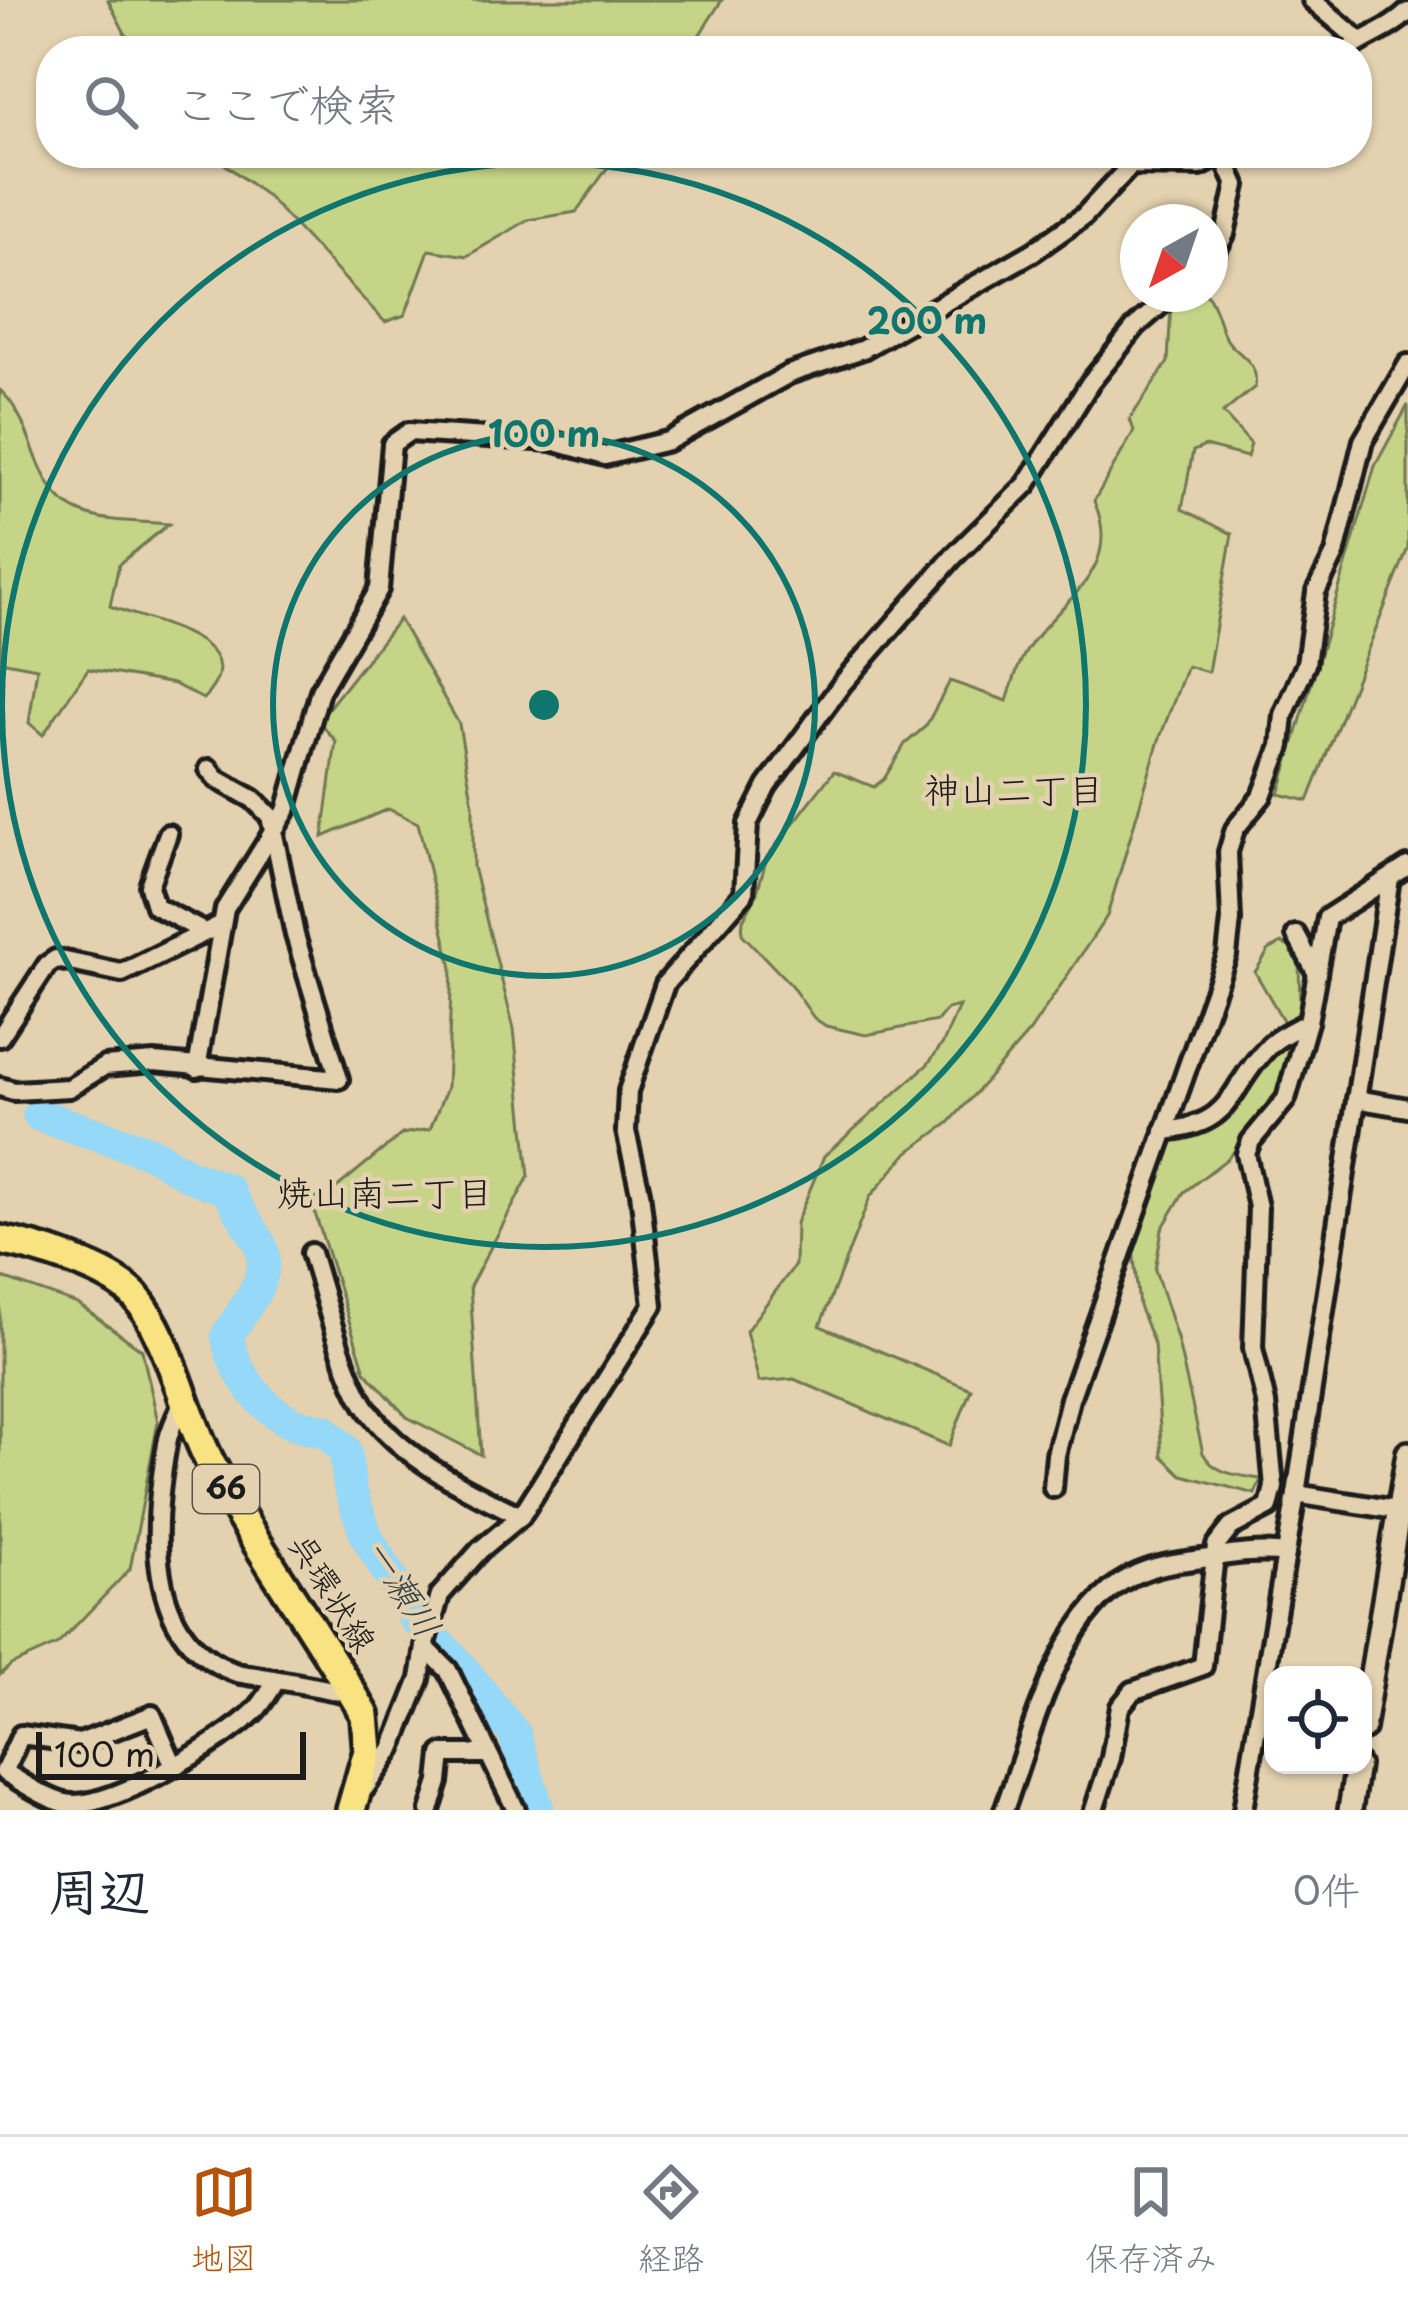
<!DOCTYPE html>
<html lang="ja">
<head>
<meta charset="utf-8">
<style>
	:root { --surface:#fff; --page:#f6f6f7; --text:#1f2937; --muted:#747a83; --line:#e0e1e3; --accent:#b45309 }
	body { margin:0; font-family:"Playpen Sans","Klee One",sans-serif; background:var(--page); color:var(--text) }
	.controls { position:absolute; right:36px; bottom:36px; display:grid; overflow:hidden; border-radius:24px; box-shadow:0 3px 9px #0004 }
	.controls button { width:108px; height:108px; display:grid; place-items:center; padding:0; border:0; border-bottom:3px solid var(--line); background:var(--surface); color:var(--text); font:60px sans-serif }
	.compass { position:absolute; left:1120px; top:204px; width:108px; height:108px; border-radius:50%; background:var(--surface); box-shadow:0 3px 9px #0004; rotate:220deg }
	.scale { position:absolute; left:36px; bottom:30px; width:270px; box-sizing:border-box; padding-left:12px; border:6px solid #1c1c1c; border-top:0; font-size:33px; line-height:42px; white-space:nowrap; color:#1c1c1c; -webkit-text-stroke:9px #e3d1af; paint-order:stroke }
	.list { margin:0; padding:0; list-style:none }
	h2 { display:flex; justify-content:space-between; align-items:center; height:156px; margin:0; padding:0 48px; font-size:51px }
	h2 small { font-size:39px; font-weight:400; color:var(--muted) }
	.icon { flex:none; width:66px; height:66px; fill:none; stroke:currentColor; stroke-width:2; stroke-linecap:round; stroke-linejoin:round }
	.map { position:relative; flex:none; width:1408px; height:1810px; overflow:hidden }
	.search { position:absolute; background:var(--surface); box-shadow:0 3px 9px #0004; left:36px; right:36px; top:36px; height:132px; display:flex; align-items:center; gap:30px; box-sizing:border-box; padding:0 42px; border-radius:48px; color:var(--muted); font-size:45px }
	.sheet { height:324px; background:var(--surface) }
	nav { display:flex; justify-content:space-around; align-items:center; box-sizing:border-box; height:168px; border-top:3px solid var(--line); background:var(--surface); font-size:33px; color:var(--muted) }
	nav a { display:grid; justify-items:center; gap:6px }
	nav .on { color:var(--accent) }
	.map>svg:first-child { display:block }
	.green { fill:#c6d488; stroke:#717852; stroke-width:3 }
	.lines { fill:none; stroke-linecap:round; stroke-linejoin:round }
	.river { stroke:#95d8f7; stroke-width:33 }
	.minor-casing { stroke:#1c1c1c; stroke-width:26 }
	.tertiary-casing { stroke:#1c1c1c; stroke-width:30 }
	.primary-casing { stroke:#1c1c1c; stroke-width:36 }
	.minor { stroke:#e3d1af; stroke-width:16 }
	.tertiary { stroke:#e3d1af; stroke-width:21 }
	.primary { stroke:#f8e281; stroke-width:27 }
	.ring { fill:none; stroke:#0f766e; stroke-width:6 }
	.labels { text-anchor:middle; stroke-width:9; stroke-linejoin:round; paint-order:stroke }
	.shield { fill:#e3d1af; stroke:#585248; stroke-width:3 }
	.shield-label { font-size:30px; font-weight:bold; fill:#1c1c1c }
	.street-label { font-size:33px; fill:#1c1c1c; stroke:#e3d1af }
	.neighbourhood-label { font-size:36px; fill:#1c1c1c; stroke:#e3d1af }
	.water-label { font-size:36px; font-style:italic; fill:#344248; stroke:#e3d1af }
	.centre { fill:#0f766e; stroke:#e3d1af; stroke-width:6 }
	.ring-label { font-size:36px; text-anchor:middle; font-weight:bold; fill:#0f766e; stroke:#e3d1af; stroke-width:9; stroke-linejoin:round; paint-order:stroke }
</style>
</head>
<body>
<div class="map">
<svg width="1408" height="1810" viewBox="0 0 1408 1810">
	<rect width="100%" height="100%" fill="#e3d1af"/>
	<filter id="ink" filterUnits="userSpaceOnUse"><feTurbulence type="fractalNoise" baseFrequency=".00833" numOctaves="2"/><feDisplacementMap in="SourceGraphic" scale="24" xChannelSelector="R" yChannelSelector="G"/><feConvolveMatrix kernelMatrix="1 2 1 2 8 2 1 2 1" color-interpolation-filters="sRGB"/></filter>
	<g filter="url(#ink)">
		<g class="green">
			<polygon points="108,0 722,0 689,51 134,51"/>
			<polygon points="210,153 618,153 576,212 528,220 467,256 429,250 405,315 385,322 268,197"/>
			<path d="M1184,294h23c9,14 10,22 15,36 8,25 38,26 33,57l-32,26 28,31 -4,13 -42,-11 -12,5 -11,58 50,25 -24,138 -21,-6 -28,74 -52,176 -77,115 -81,92 -41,29 -38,45 -50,129 151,63 -22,57 -155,-67 -35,3 -13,-51 49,-66 1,-42 28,-67 104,-92 15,-21 16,-37 -12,3 -10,12 -71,14 -40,-9 -12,-8 -24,-34 -48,-50 1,-14 13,-24 11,-39 67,-86 40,16 10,-8 21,-35 21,-18 24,-45 57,20c5,-15 9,-32 17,-46 32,-55 102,-81 70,-154l40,-70 -4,-12 38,-57 3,-56z"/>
			<path d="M0,390c38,34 31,104 83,123 25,10 60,8 86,11l-50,40 -9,42c38,16 150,34 93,93l-29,-15 -86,-15 -45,66 -14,-12 8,-55 -37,-7z"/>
			<polygon points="1408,405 1408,548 1308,801 1279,794 1375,466"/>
			<polygon points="399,619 459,724 473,805 473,867 514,1029 529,1176 470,1286 481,1455 407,1417 365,1371 313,1207 402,1134 430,1129 447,1087 452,968 418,823 388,809 323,837 336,741 318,721"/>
			<path d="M1282,943l12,7 5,13 1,43 -6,43 -21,59 -46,51 -43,33 -22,37 -7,41 22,68 26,115c12,22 35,22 58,26l-6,15 -73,-19 -20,-19 -8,-112 -15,-38 -7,-68 35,-97c68,-17 82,-51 115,-106l2,-13 -29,-50 14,-22z"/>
			<polygon points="0,1277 78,1304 142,1350 158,1422 130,1569 58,1644 11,1665 0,1675"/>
		</g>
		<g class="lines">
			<path class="river" d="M39,1115l113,38 36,22 40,15c8,18 20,33 30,50 19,32 -15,69 -31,96 10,46 47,92 97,94l21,20 5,39 17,48 47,80 47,50 53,66 24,77"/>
			<g class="minor-casing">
				<g id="minor">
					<polyline points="1312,0 1360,41"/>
					<path d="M1347,51c20,-16 42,-20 61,-39"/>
					<polyline points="1210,262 1225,234 1236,185 1223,156"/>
					<polyline points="168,834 149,886 155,906 204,932"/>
					<polyline points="1296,935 1317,974"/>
					<polyline points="0,1037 47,965 56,959 122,973 222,924"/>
					<polyline points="197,1068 225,909 286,811 320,691 379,589 392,444 409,432 552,441 605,456 668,441 789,374 863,349 1033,252 1084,216 1131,165 1200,166 1226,153"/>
					<polyline points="0,1087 14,1091 69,1088 105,1066 154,1062 339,1079 295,935 270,816 253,799 217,779 209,769"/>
					<polyline points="1356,1099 1408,1108"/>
					<path d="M1164,1131c72,-7 63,-42 104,-84 10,-11 28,-18 40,-25"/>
					<path d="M311,1253c15,46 26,98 48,142 28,57 107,95 162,121"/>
					<path d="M182,1401c-4,14 -13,28 -15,43 -14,77 -25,194 67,228 8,3 18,3 27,5 31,5 61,11 91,17"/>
					<polyline points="1053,1488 1056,1455 1070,1399 1227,955 1231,920 1228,852 1235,829 1262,796 1281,746 1284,715 1306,664 1316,592 1335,554 1363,441 1408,364"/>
					<polyline points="1296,1494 1408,1512"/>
					<polyline points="425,1647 448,1670 516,1810"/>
					<path d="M174,1766l-22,-51 -72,28 -59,-8 -17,37c19,10 47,31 68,32 44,2 151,-62 183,-93 9,-9 15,-21 22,-31"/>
					<polyline points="365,1788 392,1749 420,1679 425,1647 440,1595 480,1550 521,1516 653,1305 640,1192 626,1131 628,1091 665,984 744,894 748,824 767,786 842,684 953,557 1027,484 1090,383 1136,326 1173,294"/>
					<polyline points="430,1810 439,1782 442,1754 487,1754"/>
					<path d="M1004,1810c27,-72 54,-195 126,-233 23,-12 47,-15 72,-18 28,-4 55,-9 84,-5"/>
					<polyline points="1094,1810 1111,1758 1120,1707 1133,1691 1203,1666 1216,1546 1231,1527 1269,1507 1274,1487 1266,1403 1253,1348 1258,1207 1246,1154 1251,1141 1286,1099 1308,1022 1327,918 1408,866"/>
					<polyline points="1243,1810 1296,1494 1390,878"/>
				</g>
			</g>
			<g class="tertiary-casing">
				<g id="tertiary">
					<polyline points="1363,1728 1408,1453"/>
					<polyline points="1350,1810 1357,1765"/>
				</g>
			</g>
			<g class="primary-casing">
				<path id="primary" d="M0,1240c37,7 109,28 135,56 34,39 50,119 76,168 46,86 105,166 154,251l3,36 -17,59"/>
			</g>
			<use href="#minor" class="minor"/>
			<use href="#tertiary" class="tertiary"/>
			<use href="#primary" class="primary"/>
		</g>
	</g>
	<g class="ring">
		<circle cx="544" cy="705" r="271"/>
		<circle cx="544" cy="705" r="542"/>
	</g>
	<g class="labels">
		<rect class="shield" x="193" y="1465" width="66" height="48" rx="9"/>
		<g class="shield-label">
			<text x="226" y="1499">66</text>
		</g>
		<g class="street-label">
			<text transform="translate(333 1593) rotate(58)" y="12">呉環状線</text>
		</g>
		<g class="neighbourhood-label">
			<text x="1014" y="803">神山二丁目</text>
			<text x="385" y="1206">焼山南二丁目</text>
		</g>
		<g class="water-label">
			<text transform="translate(403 1588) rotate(58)" y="13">一瀬川</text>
		</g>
	</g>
	<circle cx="544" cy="705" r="18" class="centre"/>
	<g class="ring-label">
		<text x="927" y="334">200 m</text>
		<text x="544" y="447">100 m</text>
	</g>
</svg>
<div class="controls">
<button><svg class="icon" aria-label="locate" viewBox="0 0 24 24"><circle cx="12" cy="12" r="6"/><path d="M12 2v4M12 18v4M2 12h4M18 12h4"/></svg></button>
</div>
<svg class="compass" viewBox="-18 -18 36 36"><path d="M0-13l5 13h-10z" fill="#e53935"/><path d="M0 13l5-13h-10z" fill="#747a83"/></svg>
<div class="scale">100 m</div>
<div class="search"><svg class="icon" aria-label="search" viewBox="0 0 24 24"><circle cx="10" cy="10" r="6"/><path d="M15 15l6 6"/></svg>ここで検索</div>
</div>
<section class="sheet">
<h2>周辺<small>0件</small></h2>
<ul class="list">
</ul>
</section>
<nav>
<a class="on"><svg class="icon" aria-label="map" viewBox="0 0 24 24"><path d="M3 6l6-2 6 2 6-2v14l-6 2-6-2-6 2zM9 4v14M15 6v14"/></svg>地図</a>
<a><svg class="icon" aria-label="directions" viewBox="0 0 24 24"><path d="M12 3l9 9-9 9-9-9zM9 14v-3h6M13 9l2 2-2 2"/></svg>経路</a>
<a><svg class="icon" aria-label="saved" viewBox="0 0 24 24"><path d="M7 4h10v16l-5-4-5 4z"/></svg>保存済み</a>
</nav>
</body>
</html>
